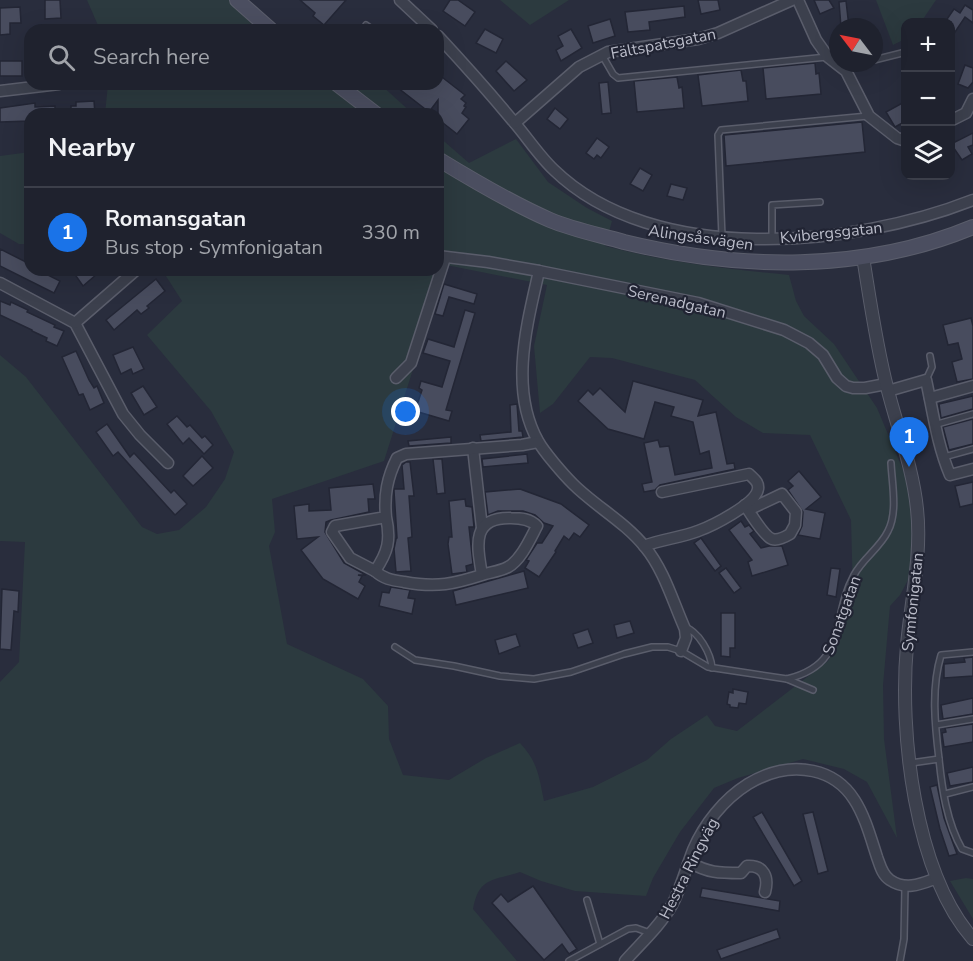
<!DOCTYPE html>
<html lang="en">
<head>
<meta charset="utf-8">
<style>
	:root { --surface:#1f222e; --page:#2c2f3a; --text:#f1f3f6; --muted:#a1a4aa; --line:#3c3f4a; --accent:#1a73e8 }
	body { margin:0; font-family:"Nunito Sans",sans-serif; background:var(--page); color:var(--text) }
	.controls { position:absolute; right:18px; top:18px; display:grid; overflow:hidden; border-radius:12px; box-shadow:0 6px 24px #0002 }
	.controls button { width:54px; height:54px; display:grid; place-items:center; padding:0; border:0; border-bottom:2px solid var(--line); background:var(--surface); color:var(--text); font:30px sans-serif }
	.compass { position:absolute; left:829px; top:18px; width:54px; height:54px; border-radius:50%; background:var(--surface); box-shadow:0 6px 24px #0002; rotate:302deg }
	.you { position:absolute; left:406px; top:412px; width:21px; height:21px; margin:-15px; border:4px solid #fff; border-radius:50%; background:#1a73e8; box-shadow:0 0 0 9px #1a73e833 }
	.badge { display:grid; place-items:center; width:39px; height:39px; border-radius:50%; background:var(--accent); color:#fff; font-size:20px; font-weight:700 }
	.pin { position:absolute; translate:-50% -50px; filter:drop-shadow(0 2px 3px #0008) }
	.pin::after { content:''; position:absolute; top:32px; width:21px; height:18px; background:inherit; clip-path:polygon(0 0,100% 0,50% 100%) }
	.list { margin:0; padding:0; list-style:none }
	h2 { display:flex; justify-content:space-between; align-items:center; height:78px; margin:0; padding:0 24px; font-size:26px }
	h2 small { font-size:20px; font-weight:400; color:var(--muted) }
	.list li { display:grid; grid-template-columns:39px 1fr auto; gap:18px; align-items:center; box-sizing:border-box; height:90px; padding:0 24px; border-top:2px solid var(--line) }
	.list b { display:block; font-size:22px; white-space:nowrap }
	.list p { margin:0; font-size:20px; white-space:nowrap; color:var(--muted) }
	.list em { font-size:20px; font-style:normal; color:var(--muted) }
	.icon { flex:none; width:33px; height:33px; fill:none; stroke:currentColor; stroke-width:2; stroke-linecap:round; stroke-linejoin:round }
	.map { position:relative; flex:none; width:973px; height:961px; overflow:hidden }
	.search { position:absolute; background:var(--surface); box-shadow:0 6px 24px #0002; left:24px; top:24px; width:420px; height:66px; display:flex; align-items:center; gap:15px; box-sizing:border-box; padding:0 21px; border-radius:18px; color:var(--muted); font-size:22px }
	.panel { position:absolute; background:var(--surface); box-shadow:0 6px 24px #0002; left:24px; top:108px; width:420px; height:168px; border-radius:18px }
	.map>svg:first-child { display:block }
	.green { fill:#2c3a3f; fill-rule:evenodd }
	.building { fill:#484c5e; stroke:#232635; stroke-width:1.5 }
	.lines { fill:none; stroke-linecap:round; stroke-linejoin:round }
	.service-casing { stroke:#5a5d6b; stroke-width:8 }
	.minor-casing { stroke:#5a5d6b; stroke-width:13 }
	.tertiary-casing { stroke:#5a5d6b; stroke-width:14 }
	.secondary-casing { stroke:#5a5d6b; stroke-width:16 }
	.service { stroke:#3c404d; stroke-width:5 }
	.minor { stroke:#3c404d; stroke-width:10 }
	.tertiary { stroke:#3c404d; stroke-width:12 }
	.secondary { stroke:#4b4e60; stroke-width:14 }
	.labels { text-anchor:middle; stroke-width:4.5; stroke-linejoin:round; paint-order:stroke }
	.street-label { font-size:16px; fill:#b9bbc8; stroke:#212433 }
</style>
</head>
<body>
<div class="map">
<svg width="973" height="961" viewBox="0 0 973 961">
	<rect width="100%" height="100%" fill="#292d3d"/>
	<g class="green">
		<polygon points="87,0 246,0 240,12 257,30 100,30"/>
		<polygon points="500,0 569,0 530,25"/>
		<polygon points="876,0 936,0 921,22 906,22 905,39 893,45"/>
		<polygon points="108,84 380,84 413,114 105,114"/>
		<path d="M438,136l31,27 47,-24 32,43 39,26 25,13 -7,25c61,16 121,23 184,29l7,26 8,15 30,28 43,64 29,69 6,25 1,38 -5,40 -8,15 -10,11 -7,79 1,54 13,99 -30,-56 -23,-13 -41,-10 -65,19 -24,10 -34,44 -27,46 -7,18 -71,-5 -34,-10 -21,-9c-28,9 -41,5 -47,37l44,52h-517v-279l19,-20 6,-120 -25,-1v-186l26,22 116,150 15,7 22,-4 27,-23 19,-28 9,-27 -23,-41 -64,-76 35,-34 -20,-31h276zM446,265l101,20 -13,61 6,67 13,-9 37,-47 22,1 83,22 41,37 27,16 47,2 41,85 2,75 -14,45 -11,21 -91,70 -22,-5 -8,-11 -36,24 -24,21 -54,27 -49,14c-5,-24 -6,-39 -24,-58l-34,15 -37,22 -46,-5 -14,-36 -1,-33 -25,-27 -76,-35 -18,-98 6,-14 -3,-33 112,-38z"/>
		<polygon points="30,152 30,244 19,244 0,233 0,156"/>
		<polygon points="966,878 973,879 973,919 950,881"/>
	</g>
	<g class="building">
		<polygon points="45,0 60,0 61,18 45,19"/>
		<polygon points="300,0 346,0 324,25 313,16 315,13"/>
		<polygon points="450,0 458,0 475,12 465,26 443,11"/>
		<polygon points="698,0 718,0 720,10 701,14"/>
		<polygon points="814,0 829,0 834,8 820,14"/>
		<polygon points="846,1 849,27 841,27 839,2"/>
		<polygon points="965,5 973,10 973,23 965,17 951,38 951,22 945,22 954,9 960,13"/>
		<polygon points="684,6 685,17 649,22 650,30 628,32 625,12"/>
		<polygon points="20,7 21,23 10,23 10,34 0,35 0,8"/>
		<polygon points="610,19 615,36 593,43 588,26"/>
		<polygon points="485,29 503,39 496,53 476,43"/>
		<polygon points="571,29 582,48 561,61 556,50 563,46 558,36"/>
		<rect x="0" y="61" width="22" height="15"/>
		<polygon points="506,61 527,80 514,91 496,71"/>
		<polygon points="815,63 816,74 819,73 821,94 766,99 763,68"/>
		<polygon points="965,65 973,68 973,82 968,88 958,84"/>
		<polygon points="741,70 743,81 746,81 748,101 702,106 698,75"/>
		<polygon points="438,74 465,95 461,99 466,103 464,106 466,107 462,113 469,119 457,134 438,119 438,100 429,112 393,84 438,84"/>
		<polygon points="677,77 679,88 682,87 684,108 637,112 634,81"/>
		<polygon points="608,82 611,113 602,114 599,83"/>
		<polygon points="94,101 95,114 71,114 71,106 76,106 76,102"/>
		<polygon points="906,101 906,121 895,127 886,112"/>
		<polygon points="35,103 35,107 55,106 55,114 30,114 30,121 0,122 0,108"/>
		<polygon points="555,108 568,119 560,129 547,119"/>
		<polygon points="862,122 865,152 726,166 724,135"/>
		<polygon points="973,133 973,145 968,147 972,154 962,160 951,144"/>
		<polygon points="597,138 609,147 601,158 597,155 594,159 586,153"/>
		<polygon points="640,168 652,175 643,191 630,184"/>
		<polygon points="671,184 687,188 683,200 667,196"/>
		<polygon points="0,249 30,264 30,270 38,270 60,281 54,293 0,266"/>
		<polygon points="83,270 93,270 97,274 83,286 76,276"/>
		<polygon points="156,279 165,291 147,306 149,308 141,314 137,310 114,330 106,320"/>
		<polygon points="444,284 477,294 474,304 449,297 443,316 435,314"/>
		<polygon points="0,301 10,305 11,302 28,310 27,312 55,325 54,327 64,331 57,346 46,341 47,338 32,331 32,330 0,315"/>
		<polygon points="465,310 475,313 446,410 452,411 449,421 415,411 422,390 419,388 421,381 442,387 450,361 423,353 428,339 454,347"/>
		<polygon points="971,318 973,326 973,379 957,382 952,362 962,359 958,343 948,345 943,325"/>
		<polygon points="133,347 144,369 133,374 131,369 121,374 113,355"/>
		<polygon points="76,351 89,380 94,388 97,386 104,403 90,410 83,394 79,395 62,357"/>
		<polygon points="633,381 703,400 698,416 716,412 727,464 734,463 735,469 660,485 655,490 644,492 642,484 652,482 644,443 658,440 660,447 669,446 675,475 712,468 709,451 700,454 693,422 671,416 674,407 655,402 644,439 608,429 578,401 588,390 593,395 600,388 625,412"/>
		<polygon points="143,386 157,407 144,415 131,393"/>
		<polygon points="973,396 973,409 941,418 939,404"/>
		<polygon points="517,404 519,431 522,431 523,437 481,441 480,435 511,432 510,405"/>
		<polygon points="177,416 187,427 190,425 202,438 205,436 213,445 204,454 189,438 183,444 167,424"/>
		<polygon points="973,419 973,444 949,450 943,427"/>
		<polygon points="107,424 130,457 134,453 171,493 174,490 187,504 175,515 118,452 113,456 96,432"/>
		<polygon points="451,437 451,443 409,446 408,441"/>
		<polygon points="527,454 528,463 483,467 482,459"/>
		<polygon points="202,456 213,468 193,486 183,476"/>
		<polygon points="433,459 442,459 445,493 437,494"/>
		<polygon points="406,462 410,462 414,496 409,496 412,537 408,538 411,571 396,572 394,549 396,539 397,538 394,491 394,489 404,489 402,465"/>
		<polygon points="799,471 821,497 806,509 825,513 820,539 798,535 802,526 803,512 788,490 793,486 788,481"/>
		<polygon points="973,482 973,504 960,507 955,486"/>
		<polygon points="373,484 375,499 368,499 369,512 331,520 326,522 325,532 344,563 366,575 358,575 362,576 359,582 365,586 358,599 323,579 301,550 318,537 297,539 294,506 309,504 309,511 331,510 329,488"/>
		<polygon points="520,489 561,504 589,525 580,537 574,533 569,540 564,536 555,551 556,552 539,577 525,568 529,561 526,560 537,543 542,543 553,526 544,523 535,515 523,511 498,511 488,515 485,492"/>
		<polygon points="465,499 466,506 472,507 474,527 469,527 473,564 466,566 467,572 452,574 448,544 449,537 452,537 449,501"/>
		<polygon points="741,521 745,527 749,525 754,531 750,534 761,548 769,546 782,546 788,565 752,576 748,562 752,560 729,530"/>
		<polygon points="701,538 721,566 715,571 694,543"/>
		<polygon points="726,568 741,588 734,593 719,573"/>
		<polygon points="831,568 840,569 836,597 827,595"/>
		<polygon points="524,571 528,588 456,605 453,591"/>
		<polygon points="391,587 410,590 408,598 415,599 412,614 379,606 382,592 389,593"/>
		<polygon points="2,589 19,591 18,612 14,611 11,650 0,649"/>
		<polygon points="721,613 735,613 735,648 730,648 730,657 721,656"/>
		<polygon points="630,621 634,633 617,638 614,625"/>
		<polygon points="588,629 593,643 578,648 573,634"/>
		<polygon points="516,634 520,646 499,654 495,640"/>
		<polygon points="973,657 973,676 944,678 944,664 965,662 964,658"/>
		<polygon points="733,689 748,692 746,704 739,703 738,708 730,707 730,705 727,704 729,692 733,693"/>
		<polygon points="973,698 973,714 943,719 941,705"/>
		<polygon points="973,724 973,742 944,747 942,733 946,732 945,728"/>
		<polygon points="973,767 973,782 950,786 947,773"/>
		<polygon points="937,785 944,818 957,854 949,856 940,829 930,787"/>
		<polygon points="762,812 802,881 794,886 753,817"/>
		<polygon points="813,812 828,871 818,874 803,814"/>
		<polygon points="533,886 577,949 569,954 562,944 544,960 492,903 501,894 508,902"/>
		<polygon points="702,888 780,901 779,911 700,897"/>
		<polygon points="777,929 780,938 721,959 717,950"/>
	</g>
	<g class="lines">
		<g class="service-casing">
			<g id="service">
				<polyline points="366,25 373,30"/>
				<polyline points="602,55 613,74 618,78 827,57"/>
				<polyline points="874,60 906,52"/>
				<polyline points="846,71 863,63"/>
				<polyline points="722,237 718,135 721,130 868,116"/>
				<polyline points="772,238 772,205 820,202"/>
				<polyline points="926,380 932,367 930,356"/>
				<polyline points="934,425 973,414"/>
				<polyline points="944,457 973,449"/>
				<path d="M684,627c15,4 27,27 28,41"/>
				<path d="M395,647l20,13 39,6 46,10 34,3 37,-7 53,-18 28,-7h16l13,4 27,16 79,12c62,-15 43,-60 67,-104 9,-17 26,-27 34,-44 10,-19 4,-47 3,-68"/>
				<polyline points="787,679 813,690"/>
				<polyline points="936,725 973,719"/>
				<path d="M939,759c-4,-33 -8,-71 2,-104l32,-3"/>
				<path d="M911,763l28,-4c3,30 8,64 23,90l11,4"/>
				<polyline points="945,794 973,787"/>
				<polyline points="587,900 600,944"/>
				<polyline points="569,961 628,929 636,928 650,933"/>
				<polyline points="900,961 904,939 905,886"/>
			</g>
		</g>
		<g class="minor-casing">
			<g id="minor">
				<polyline points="400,0 432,30"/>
				<polyline points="798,0 816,40 828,57 846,71 869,116 897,138 906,141"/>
				<path d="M438,36c26,28 51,56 75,85 14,16 26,35 41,49 100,97 300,77 419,30"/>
				<polyline points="0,91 59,84"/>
				<polyline points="950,121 966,113 973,99"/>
				<polyline points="515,123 579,67 608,52 698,39 718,33 792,0"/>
				<polyline points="438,256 488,262 539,271 698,303 784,330 809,343 823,355 837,378 846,386 853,388 865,388 886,384"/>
				<path d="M539,271c-12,53 -30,118 -1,170 6,11 25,33 35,43 22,22 52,38 72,63 19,23 28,55 40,82l1,9 -5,13"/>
				<polyline points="0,283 75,323 123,414 140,435 168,463"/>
				<polyline points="75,323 136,270"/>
				<polyline points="396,378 411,363 445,258"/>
				<path d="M888,391l38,-11c7,32 11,64 24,95l23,-6"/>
				<polyline points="930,398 973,386"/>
				<polyline points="473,448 482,528"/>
				<path d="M745,505c5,8 19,31 27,34 6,2 13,-2 18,-5l5,-9 1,-13 -14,-18 -34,16"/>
				<path d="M386,517c5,23 2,35 -11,54l-25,-13 -18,-26 3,-6 51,-9c-2,-22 1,-39 11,-59l9,-4 116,-9 16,-3"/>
				<path d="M644,546c18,-7 36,-8 54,-15 14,-5 58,-27 60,-42 1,-7 -4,-10 -9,-15l-87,18"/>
				<path d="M375,571c9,8 16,9 29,11 33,6 50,2 81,-8 7,-2 16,-3 23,-7 13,-7 22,-28 29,-41 -7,-7 -16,-8 -26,-8 -40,-1 -34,27 -29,57"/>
				<path d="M689,862c19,11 30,11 52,11l6,-7c17,-1 22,11 18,26"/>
				<path d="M625,961c16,-18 35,-35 47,-56 9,-17 14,-37 21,-55 11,-26 31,-51 55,-66 20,-12 42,-18 65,-13 43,9 52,49 64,86 3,8 5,18 13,23 16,11 31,4 47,-2"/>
			</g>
		</g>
		<g class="tertiary-casing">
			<path id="tertiary" d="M863,257c7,43 13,87 24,130 10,40 26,81 30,122 5,45 -6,91 -10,136 -8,86 7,227 66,294"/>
		</g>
		<g class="secondary-casing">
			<g id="secondary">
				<polyline points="237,0 271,30"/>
				<polyline points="337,84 376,114"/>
				<path d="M438,159c36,22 73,44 112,61 24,10 50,15 74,22 115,28 239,31 349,-15"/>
			</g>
		</g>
		<use href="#service" class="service"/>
		<use href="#minor" class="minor"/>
		<use href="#tertiary" class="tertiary"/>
		<use href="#secondary" class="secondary"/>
	</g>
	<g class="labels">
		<g class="street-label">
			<text transform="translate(663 43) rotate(-11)" y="6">Fältspatsgatan</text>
			<text transform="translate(831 232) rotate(-6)" y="6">Kvibergsgatan</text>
			<text transform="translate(701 237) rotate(8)" y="6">Alingsåsvägen</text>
			<text transform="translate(677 301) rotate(13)" y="6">Serenadgatan</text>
			<text transform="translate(912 602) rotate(-84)" y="6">Symfonigatan</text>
			<text transform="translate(841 615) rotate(-70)" y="6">Sonatgatan</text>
			<text transform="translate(688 868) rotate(-63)" y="6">Hestra Ringväg</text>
		</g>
	</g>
</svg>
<div class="controls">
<button>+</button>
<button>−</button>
<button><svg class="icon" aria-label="layers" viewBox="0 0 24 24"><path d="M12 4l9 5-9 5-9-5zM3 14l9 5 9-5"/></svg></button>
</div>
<svg class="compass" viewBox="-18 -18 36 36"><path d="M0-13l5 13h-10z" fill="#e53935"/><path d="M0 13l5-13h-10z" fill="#a1a4aa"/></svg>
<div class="you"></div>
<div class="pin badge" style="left:909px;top:467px">1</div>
<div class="search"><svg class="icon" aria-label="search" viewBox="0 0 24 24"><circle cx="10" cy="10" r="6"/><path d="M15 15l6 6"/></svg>Search here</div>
<section class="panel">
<h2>Nearby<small></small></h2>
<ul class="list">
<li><span class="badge">1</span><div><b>Romansgatan</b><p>Bus stop · Symfonigatan</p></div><em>330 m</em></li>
</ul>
</section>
</div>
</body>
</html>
